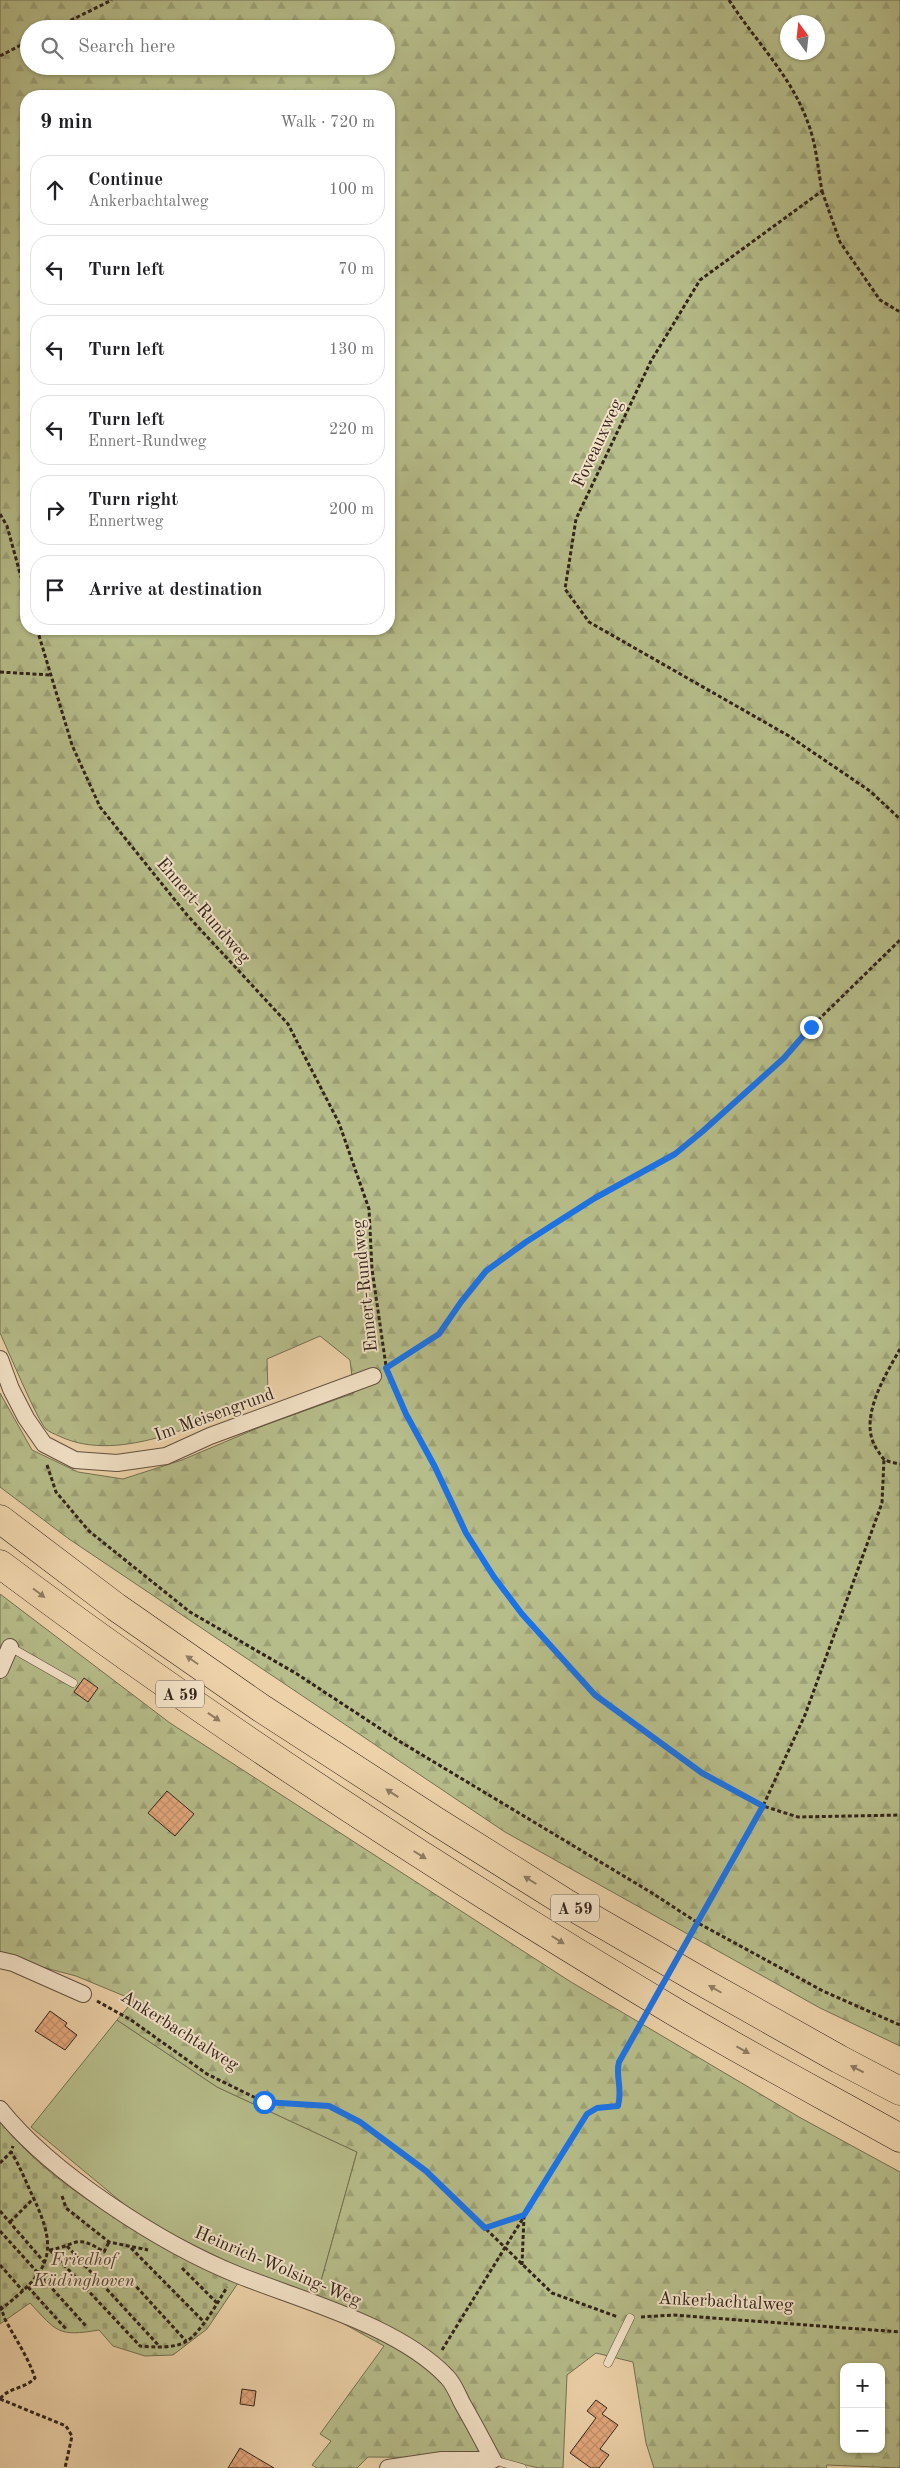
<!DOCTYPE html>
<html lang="en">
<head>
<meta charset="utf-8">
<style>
	:root { --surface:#fff; --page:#f2f2f2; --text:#202124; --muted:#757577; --line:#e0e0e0 }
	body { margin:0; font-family:"Old Standard TT",serif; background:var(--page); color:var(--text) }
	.controls { position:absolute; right:15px; bottom:15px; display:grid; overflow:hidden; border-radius:10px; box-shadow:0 1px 4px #0004 }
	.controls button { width:45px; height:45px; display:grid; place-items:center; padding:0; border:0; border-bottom:1px solid var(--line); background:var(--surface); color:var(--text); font:25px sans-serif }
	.compass { position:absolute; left:780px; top:15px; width:45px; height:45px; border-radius:50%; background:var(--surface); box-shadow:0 1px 4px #0004; rotate:345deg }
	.stop { position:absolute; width:15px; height:15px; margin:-11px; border:4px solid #1a73e8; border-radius:50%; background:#fff }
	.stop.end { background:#1a73e8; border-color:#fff; box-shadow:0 1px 5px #0008 }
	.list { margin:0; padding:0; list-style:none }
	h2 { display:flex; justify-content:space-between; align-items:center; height:65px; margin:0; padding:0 20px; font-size:21px }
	h2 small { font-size:16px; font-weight:400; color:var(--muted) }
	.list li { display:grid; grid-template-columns:32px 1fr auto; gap:15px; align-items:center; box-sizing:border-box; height:70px; margin:0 10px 10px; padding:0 10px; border:1px solid var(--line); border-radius:20px }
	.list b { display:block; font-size:19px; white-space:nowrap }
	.list p { margin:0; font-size:16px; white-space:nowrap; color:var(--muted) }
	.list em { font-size:16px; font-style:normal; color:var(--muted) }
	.icon { flex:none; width:28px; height:28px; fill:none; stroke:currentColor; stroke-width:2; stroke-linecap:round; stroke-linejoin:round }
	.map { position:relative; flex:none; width:900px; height:2468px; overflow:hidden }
	.search { position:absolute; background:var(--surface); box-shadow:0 1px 4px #0004; left:20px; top:20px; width:375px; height:55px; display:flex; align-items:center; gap:12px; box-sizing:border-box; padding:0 18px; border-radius:28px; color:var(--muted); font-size:19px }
	.panel { position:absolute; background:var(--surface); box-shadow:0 1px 4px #0004; left:20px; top:90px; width:375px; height:545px; border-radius:20px }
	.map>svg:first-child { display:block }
	.grass { fill:#b6bd8a; stroke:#747052 }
	.forest { fill:url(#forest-firs); stroke:#747052; fill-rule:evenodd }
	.cemetery { fill:url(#cemetery-stones); stroke:#747052 }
	.building { fill:url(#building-cross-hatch); stroke:#32241b }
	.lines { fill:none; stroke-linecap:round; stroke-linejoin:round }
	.lane-casing { stroke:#61503e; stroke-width:9 }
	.street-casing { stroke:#61503e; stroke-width:18 }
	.highway-casing { stroke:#32241b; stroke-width:29 }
	.path { stroke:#32241b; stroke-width:3; stroke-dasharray:4 2.5; stroke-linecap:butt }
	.lane { stroke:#f3e2c7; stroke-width:8 }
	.street { stroke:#f3e2c7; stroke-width:16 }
	.highway { stroke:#edd2a9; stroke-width:28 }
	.path-bridge { stroke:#32241b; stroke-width:3; stroke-dasharray:4 2.5; stroke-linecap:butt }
	.oneway { fill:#907b62 }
	.route { stroke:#1a73e8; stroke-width:6 }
	.labels { text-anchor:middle; stroke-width:4; stroke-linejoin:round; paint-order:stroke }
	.shield { fill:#f3e2c7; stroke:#6c5d4f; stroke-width:1 }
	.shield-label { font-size:16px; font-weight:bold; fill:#32241b }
	.street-label { font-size:18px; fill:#32241b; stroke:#f3e2c7 }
	.park-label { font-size:18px; font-style:italic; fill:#534a37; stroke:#f3e2c7 }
</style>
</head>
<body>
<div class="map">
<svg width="900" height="2468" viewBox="0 0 900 2468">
	<defs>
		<pattern id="forest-firs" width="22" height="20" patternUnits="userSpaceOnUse" patternTransform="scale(1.25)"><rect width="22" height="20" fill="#b6bd8a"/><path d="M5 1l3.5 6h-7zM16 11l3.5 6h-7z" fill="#9da276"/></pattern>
		<pattern id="cemetery-stones" width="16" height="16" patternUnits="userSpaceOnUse" patternTransform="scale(1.25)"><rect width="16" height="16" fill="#b6bd8a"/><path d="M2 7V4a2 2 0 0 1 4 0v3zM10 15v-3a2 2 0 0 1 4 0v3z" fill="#9da276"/></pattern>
		<pattern id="building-cross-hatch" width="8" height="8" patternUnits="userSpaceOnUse" patternTransform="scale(1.25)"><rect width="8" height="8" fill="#e4a87d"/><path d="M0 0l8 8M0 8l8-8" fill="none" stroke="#c4906b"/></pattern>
	</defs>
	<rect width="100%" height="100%" fill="#edd2a9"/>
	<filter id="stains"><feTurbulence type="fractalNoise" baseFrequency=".004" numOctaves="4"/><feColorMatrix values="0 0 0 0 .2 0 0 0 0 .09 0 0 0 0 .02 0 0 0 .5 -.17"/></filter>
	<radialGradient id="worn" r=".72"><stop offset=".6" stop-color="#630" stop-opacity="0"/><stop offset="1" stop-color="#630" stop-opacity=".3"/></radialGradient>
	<polygon class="grass" points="117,2020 217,2087 357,2152 316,2299 228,2262 143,2220 31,2127"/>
	<g class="forest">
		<path d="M0,0h900v2046l-80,-38 -315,-176 -436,-293 -69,-52v-94l32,57 46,22 45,7 59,-19 83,-35 89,-32 -4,-33 -30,-24 -53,23 1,34c-58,26 -147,73 -209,43 -4,-2 -10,-4 -13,-7 -8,-7 -39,-81 -46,-96zM788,22h30v30h-30zM29,29h357v37h-357zM26,96h363v533h-363z"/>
		<path d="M0,1594l170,129 401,259 228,135 101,55v296l-73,-3 -1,3h-172l-8,-25 -13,-81 -37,-9 -29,22 -4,93h-24l-44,-10 -127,-1 -11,11h-40l-5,-3 19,-24 -11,-7 64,-88 -67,-37 -1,-10 41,-147 -140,-65 -100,-67 17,-20 -58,-24 -76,-20zM844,2367h37v82h-37z"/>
	</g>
	<path class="cemetery" d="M0,2121c46,59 115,98 180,133 18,10 37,23 58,29l-31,46 -34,26 -28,1 -32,-10 -14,-16c-41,7 -42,2 -69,-27l-30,21z"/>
	<g class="building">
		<polygon points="84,1678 98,1688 88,1702 74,1692"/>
		<polygon points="167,1791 194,1814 175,1836 148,1813"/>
		<polygon points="50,2011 67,2023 65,2026 77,2035 65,2050 35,2031"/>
		<polygon points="242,2389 256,2391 254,2406 240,2404"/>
		<polygon points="596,2400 607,2408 602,2414 618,2425 600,2449 609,2455 599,2468 591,2468 570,2453 596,2418 587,2411"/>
		<polygon points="240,2448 274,2468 228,2468"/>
	</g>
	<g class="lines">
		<g class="lane-casing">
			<g id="lane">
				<polyline points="10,1647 73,1683"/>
				<polyline points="608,2363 630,2318"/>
				<polyline points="493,2460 522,2468"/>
			</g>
		</g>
		<g class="street-casing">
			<g id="street">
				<polyline points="0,1359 11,1389 26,1418 44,1444 75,1460 117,1463 166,1456 210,1436 373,1376"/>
				<polyline points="0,1670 10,1647"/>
				<polyline points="0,1960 13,1963 83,1994"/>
				<path d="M0,2109c51,64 161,135 238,166 65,26 161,51 209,102 7,7 11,18 15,26 11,19 21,38 31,57h-51l-54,8"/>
			</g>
		</g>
		<g class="highway-casing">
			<g id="highway">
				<polyline points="0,1519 116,1607 261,1708 434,1820 566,1903 699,1980 839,2059 900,2091"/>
				<path d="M0,1564c216,162 443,309 675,448 74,44 150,84 225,126"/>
			</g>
		</g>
		<g class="path">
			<path d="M729,0c26,41 62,75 79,123 8,20 10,46 14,68l-122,89 -49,81 -75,158 -11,70 24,33 200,114 81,55 30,28"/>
			<polyline points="53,29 112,0"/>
			<polyline points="0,56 29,41"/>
			<polyline points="822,191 840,242 880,300 900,312"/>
			<polyline points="0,514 7,526 26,595"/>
			<polyline points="37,629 72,745 100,807 187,915 288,1024 339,1123 369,1209 372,1269 386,1366"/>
			<polyline points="0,672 51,675"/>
			<path d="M900,1349c-15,27 -44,72 -22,102 2,3 4,7 7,9 4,2 10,3 15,4"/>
			<polyline points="387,1367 439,1334 461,1302 485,1271 526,1242 595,1198 675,1154 703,1131 784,1058 811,1027 900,940"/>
			<polyline points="390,1377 406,1414 435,1467 466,1533 494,1577 522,1614 595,1695 702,1773 763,1806 798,1817 900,1815"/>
			<polyline points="47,1465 56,1492 89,1531 190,1612 297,1674 399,1741 652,1893 698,1923 823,1991 900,2025"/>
			<polyline points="693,1930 763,1806 805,1715 882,1503 884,1459"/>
			<polyline points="97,2001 131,2020 207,2074 264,2102 329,2106 360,2122 426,2171 552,2293 618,2317"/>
			<polyline points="0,2163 11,2152 13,2146"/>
			<polyline points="62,2196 66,2208 109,2242 148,2250"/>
			<polyline points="0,2211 45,2263"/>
			<polyline points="10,2222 34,2198"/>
			<polyline points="485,2228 522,2216"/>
			<polyline points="0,2231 86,2326"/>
			<polyline points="67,2246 160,2347"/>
			<polyline points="131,2248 204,2322"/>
			<path d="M49,2250c30,-5 26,-17 55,2l5,-10"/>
			<path d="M50,2250l90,96c13,1 35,3 47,-5 13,-8 32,-40 40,-54"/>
			<polyline points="0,2265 23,2291"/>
			<polyline points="522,2265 524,2216"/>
			<polyline points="182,2268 217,2303"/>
			<polyline points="132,2282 186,2341"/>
			<polyline points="28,2287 67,2330"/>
			<path d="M0,2306c3,5 3,10 6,15 10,19 22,36 29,57 -10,11 -26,9 -35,21"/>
			<path d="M0,2310c48,-38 61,-55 33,-113 -7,-15 -13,-31 -22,-45"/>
			<polyline points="641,2317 673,2315 900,2332"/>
			<path d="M442,2350l145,-236 10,-6 21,-2c5,-18 -3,-31 1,-44"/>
			<polyline points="0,2399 66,2426 72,2436 65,2468"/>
		</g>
		<use href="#lane" class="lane"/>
		<use href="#street" class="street"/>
		<use href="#highway" class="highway"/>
		<polyline class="path-bridge" points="619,2062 693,1930"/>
	</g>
	<defs><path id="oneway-solid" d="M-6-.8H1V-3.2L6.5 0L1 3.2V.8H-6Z" transform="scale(1.25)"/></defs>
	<g class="oneway">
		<use href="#oneway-solid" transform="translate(39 1593) rotate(37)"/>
		<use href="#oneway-solid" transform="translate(192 1660) rotate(-145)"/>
		<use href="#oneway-solid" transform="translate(214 1717) rotate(34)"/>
		<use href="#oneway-solid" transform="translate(392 1793) rotate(-147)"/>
		<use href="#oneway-solid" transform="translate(420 1855) rotate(32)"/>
		<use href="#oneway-solid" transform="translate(530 1880) rotate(-148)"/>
		<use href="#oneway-solid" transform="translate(558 1940) rotate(32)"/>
		<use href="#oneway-solid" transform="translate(715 1989) rotate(-150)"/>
		<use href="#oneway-solid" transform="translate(743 2050) rotate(29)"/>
		<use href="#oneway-solid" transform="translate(857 2069) rotate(-153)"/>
	</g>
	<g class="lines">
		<path class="route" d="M264,2102l65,4 31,16 66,49 59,57 39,-13 63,-101 10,-6 21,-2c5,-18 -3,-30 1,-44l144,-256 -61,-33 -107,-78 -73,-81 -28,-37 -28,-44 -31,-66 -29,-53 -20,-46 53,-34 22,-32 25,-31 40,-29 69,-44 80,-44 28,-23 81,-73 27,-31"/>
	</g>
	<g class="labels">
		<g class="shield">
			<rect x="156" y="1680.5" width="48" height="27" rx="4"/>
			<rect x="551" y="1894.5" width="48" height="27" rx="4"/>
		</g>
		<g class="shield-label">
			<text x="180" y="1700">A 59</text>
			<text x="575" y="1914">A 59</text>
		</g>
		<g class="street-label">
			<text transform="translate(597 443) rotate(-65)" y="6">Foveauxweg</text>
			<text transform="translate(204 910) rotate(49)" y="6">Ennert-Rundweg</text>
			<text transform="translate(364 1286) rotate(-96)" y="6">Ennert-Rundweg</text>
			<text transform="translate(214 1414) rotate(-20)" y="6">Im Meisengrund</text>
			<text transform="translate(180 2030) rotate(32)" y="6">Ankerbachtalweg</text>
			<text transform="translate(278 2266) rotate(23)" y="6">Heinrich-Wolsing-Weg</text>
			<text transform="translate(726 2301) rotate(3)" y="6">Ankerbachtalweg</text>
		</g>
		<g class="park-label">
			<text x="84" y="2265">Friedhof<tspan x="84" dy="21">Küdinghoven</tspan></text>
		</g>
	</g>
	<rect width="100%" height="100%" filter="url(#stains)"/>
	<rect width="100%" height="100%" fill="url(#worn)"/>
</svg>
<div class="controls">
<button>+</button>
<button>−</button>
</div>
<svg class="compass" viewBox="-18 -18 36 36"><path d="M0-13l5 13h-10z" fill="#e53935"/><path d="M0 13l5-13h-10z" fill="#757577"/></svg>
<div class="stop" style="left:264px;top:2102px"></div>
<div class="stop end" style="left:811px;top:1027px"></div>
<div class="search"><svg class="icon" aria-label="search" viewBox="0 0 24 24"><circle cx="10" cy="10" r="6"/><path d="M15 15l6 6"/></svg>Search here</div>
<section class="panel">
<h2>9 min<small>Walk · 720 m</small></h2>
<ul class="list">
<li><svg class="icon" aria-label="ahead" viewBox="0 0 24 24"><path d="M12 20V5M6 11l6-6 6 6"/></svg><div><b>Continue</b><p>Ankerbachtalweg</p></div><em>100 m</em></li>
<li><svg class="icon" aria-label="left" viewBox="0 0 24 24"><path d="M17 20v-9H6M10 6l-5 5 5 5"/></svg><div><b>Turn left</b></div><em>70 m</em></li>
<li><svg class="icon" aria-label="left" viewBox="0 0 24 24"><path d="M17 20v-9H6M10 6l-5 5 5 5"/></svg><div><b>Turn left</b></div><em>130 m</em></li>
<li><svg class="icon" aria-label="left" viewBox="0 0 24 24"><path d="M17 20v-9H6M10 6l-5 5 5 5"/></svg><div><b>Turn left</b><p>Ennert-Rundweg</p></div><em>220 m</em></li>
<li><svg class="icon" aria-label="right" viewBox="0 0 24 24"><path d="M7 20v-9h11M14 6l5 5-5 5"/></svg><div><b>Turn right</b><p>Ennertweg</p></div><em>200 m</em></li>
<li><svg class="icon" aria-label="arrive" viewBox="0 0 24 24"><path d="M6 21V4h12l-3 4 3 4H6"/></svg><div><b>Arrive at destination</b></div></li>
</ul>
</section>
</div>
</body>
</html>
